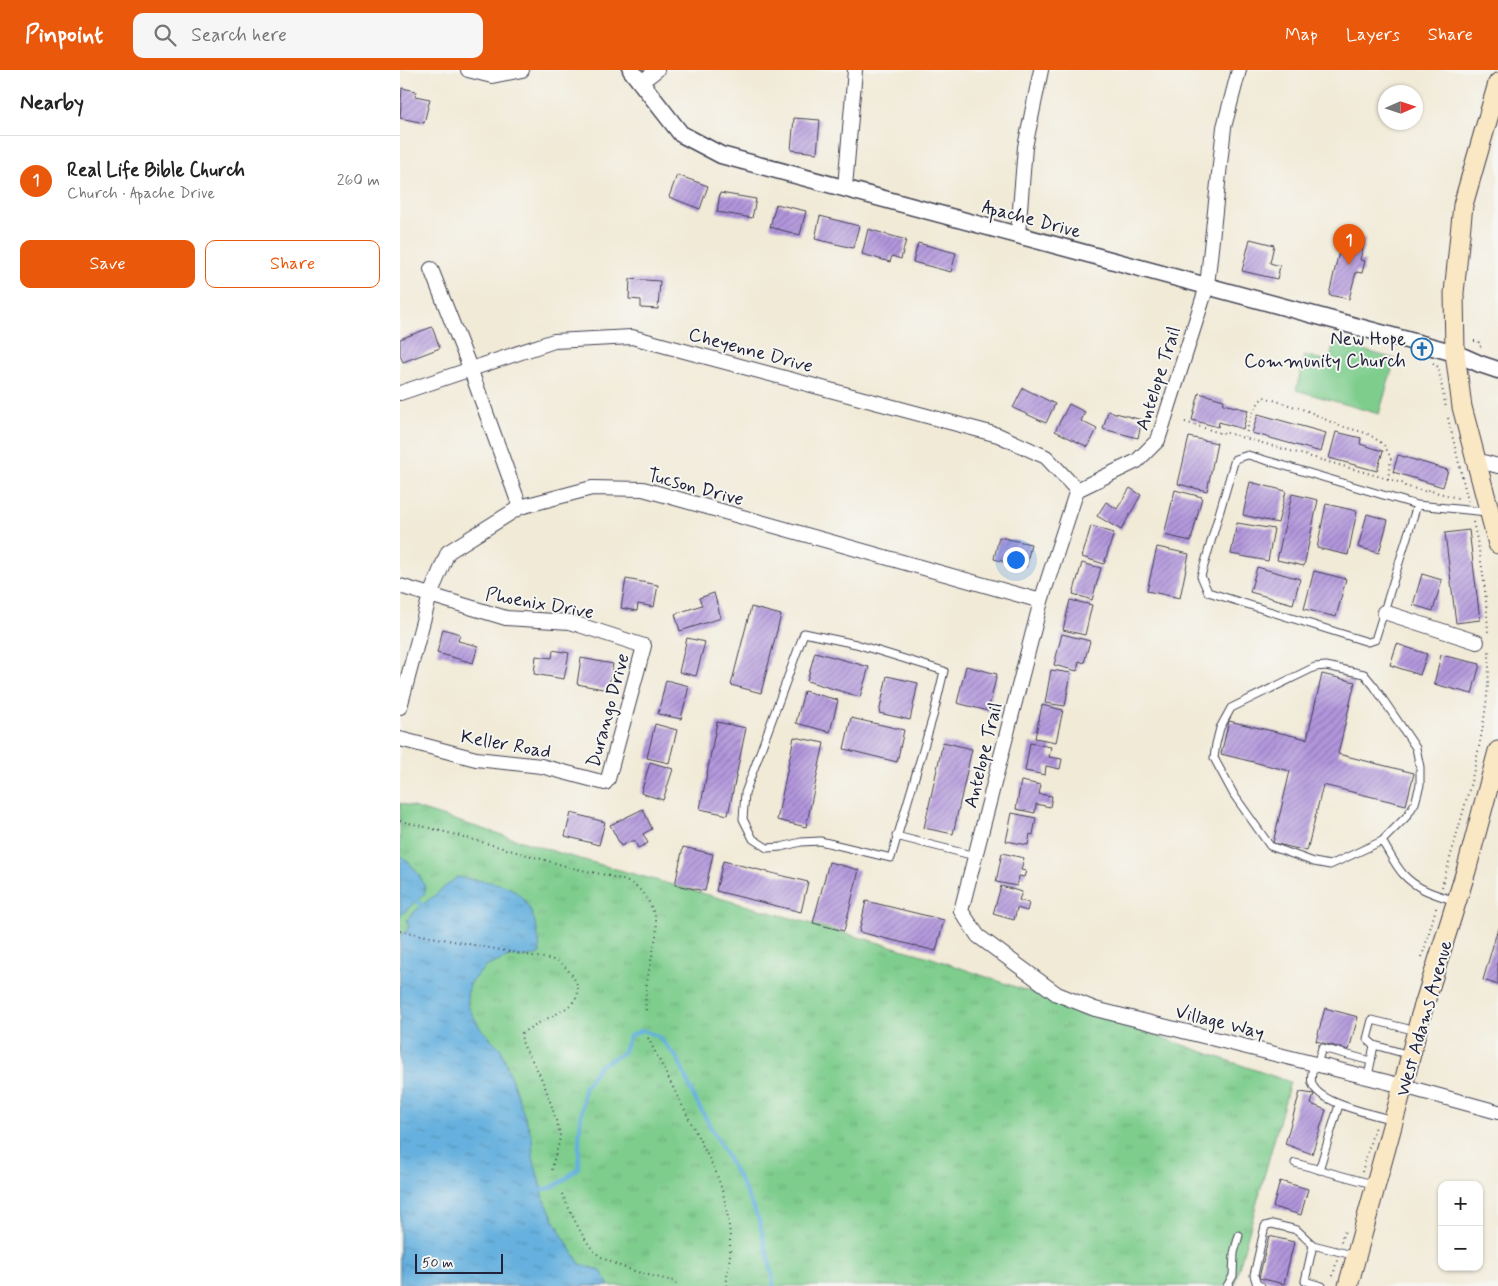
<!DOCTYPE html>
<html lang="en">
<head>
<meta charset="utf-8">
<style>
	:root { --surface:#fff; --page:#f6f6f6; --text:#222; --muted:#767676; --line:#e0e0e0; --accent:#ea580c }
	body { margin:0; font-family:Mynerve,sans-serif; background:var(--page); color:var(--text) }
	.controls { position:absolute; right:15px; bottom:15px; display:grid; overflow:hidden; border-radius:10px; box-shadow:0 1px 4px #0004 }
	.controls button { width:45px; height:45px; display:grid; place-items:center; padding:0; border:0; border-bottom:1px solid var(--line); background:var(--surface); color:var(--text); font:25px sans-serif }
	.compass { position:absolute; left:978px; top:15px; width:45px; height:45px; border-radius:50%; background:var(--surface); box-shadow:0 1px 4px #0004; rotate:87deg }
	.scale { position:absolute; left:15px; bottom:12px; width:88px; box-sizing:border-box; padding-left:5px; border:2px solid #22223b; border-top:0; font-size:14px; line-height:18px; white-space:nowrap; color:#22223b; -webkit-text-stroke:4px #f6f6f2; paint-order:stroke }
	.you { position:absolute; left:615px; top:489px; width:18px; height:18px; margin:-12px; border:4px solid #fff; border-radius:50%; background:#1a73e8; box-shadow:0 0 0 8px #1a73e833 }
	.badge { display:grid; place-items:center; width:32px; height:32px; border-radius:50%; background:var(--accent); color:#fff; font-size:16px; font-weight:700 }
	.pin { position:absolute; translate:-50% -41px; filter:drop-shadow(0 1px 2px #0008) }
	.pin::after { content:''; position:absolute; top:26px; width:18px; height:15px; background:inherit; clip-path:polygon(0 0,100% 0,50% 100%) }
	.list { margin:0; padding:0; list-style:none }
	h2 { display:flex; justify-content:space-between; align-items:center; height:65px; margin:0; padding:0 20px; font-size:21px }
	h2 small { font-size:16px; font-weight:400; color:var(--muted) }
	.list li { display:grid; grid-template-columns:32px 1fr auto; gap:15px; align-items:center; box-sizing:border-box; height:90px; padding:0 20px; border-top:1px solid var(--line) }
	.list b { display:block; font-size:19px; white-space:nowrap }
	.list p { margin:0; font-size:16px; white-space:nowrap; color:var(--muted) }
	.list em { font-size:16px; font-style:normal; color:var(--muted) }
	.actions { display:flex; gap:10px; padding:15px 20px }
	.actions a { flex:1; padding:11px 0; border:1px solid var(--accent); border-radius:10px; text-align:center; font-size:18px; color:var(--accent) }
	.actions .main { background:var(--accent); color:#fff }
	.icon { flex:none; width:28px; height:28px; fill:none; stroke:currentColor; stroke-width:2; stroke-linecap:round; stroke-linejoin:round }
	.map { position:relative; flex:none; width:1098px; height:1216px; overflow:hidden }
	header { display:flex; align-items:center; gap:30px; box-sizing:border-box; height:70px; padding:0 25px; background:var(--accent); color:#fff }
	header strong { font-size:24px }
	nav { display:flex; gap:28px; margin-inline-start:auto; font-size:18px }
	.search { width:350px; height:45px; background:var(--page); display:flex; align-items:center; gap:12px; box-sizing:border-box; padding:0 18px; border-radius:10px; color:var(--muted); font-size:19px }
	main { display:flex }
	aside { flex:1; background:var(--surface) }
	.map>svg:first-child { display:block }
	.grass { fill:url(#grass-tufts); stroke:#507864 }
	.park { fill:#7ecd8d; stroke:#507864 }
	.water { fill:url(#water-ripples); stroke:#44698c }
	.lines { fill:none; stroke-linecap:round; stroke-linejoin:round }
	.stream { stroke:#65b0de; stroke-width:4 }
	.building { fill:url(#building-hatch) }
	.service-casing { stroke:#414052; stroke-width:9 }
	.minor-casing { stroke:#414052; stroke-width:16 }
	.tertiary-casing { stroke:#414052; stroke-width:19 }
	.secondary-casing { stroke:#414052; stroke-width:21 }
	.path { stroke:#414052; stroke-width:2; stroke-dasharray:1 4; stroke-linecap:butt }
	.service { stroke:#fff; stroke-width:7 }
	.minor { stroke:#fff; stroke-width:14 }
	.tertiary { stroke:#fff; stroke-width:16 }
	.secondary { stroke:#fae7c3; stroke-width:19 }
	.labels { text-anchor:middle; stroke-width:4; stroke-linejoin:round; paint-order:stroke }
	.street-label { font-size:19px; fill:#22223b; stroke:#f6f6f2 }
	.poi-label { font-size:19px; fill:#22223b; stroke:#f6f6f2; text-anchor:end }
</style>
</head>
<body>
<header>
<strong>Pinpoint</strong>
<div class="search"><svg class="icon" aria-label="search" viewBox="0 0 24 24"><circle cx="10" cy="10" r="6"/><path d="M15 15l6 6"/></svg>Search here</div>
<nav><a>Map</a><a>Layers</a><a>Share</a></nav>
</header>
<main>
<aside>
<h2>Nearby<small></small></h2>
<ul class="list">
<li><span class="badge">1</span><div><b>Real Life Bible Church</b><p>Church · Apache Drive</p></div><em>260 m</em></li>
</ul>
<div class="actions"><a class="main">Save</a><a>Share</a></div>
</aside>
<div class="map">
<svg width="1098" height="1216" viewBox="0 0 1098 1216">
	<defs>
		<pattern id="grass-tufts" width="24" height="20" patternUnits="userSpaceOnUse" patternTransform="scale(1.25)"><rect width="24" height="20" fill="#7ecd8d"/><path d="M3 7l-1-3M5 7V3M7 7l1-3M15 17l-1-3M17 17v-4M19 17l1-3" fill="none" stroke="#6db07b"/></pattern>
		<pattern id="water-ripples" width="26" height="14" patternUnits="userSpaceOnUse" patternTransform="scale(1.25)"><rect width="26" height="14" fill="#65b0de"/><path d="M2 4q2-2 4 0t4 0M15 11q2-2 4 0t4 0" fill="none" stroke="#538fb5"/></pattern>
		<pattern id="building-hatch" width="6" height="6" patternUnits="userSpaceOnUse" patternTransform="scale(1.25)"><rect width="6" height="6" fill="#b296dc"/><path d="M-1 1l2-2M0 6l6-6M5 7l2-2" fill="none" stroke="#907ab4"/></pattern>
	</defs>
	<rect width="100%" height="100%" fill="#f6f6f2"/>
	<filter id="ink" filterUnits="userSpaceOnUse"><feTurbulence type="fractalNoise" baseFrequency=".02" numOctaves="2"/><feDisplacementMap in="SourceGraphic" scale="10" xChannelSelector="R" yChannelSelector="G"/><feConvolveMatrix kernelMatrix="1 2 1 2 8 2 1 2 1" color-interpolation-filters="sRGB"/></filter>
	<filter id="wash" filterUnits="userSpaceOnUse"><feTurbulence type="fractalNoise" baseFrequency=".0096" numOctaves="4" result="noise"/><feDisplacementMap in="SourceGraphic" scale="20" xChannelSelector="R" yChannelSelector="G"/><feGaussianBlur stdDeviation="1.12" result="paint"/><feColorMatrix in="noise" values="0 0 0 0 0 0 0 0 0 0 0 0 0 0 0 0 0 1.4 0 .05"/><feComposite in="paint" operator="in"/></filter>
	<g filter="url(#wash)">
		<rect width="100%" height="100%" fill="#f1ead7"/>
		<polygon class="grass" points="0,733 166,785 526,886 890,1012 834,1216 0,1216"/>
		<polygon class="park" points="934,272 995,289 979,344 896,320 905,285 929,292"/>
		<g class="water">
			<path d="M0,785c10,7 26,25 25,38l-25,23z"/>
			<path d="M57,807c15,3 40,4 53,11 22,12 29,42 30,65l-9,4 -20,-1 -26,11 -14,15 -4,13 1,11 12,22 21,21 31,88 1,20 11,42 17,34 19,31 21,7 8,15h-209v-350l9,-8 -2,-8 7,-8z"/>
		</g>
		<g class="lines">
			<g class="stream">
				<polyline points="13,827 22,835 23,838"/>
				<path d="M138,1120c15,1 30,-13 41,-23v-29l5,-50 15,-22 24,-13 7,-17 12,-6 16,6 20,23 16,38 47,85 18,38 14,57v9"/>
			</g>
		</g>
		<g id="blocks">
			<g class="building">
				<polygon points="2,18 16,21 15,26 30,29 24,53 0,48"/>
				<polygon points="394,48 420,50 417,83 391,80"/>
				<polygon points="277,105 308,116 300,139 269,127"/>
				<polygon points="320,123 356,129 352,148 317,142"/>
				<polygon points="376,134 406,141 400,165 370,157"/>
				<polygon points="420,146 459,156 453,178 415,169"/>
				<polygon points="468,159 506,170 501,189 492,186 490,192 462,184"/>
				<polygon points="943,164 965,169 960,190 965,191 962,203 956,202 949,229 929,225"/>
				<polygon points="850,169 874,175 870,193 880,196 877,209 842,201"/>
				<polygon points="518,173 556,183 551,202 513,192"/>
				<polygon points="230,209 260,211 258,239 241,238 241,230 229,229"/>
				<polygon points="32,257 40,278 3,292 0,285 0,269"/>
				<polygon points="623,318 655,334 646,353 613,338"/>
				<polygon points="799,323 824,330 823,334 848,340 843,359 819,352 818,357 792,350"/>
				<polygon points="669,334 685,342 681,351 697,359 688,377 655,361"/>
				<polygon points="708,341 742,350 738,368 703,359"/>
				<polygon points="858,344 926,363 921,382 852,363"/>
				<polygon points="936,362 961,368 960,374 983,381 977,401 929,388"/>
				<polygon points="789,367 817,373 807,421 778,414"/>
				<polygon points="998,385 1048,400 1043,417 993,402"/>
				<polygon points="850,412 886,421 878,453 843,445"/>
				<polygon points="730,418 741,425 721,460 697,446 706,432 717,439"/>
				<polygon points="775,420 802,427 791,471 764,465"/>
				<polygon points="892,424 918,430 904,496 877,490"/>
				<polygon points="926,434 957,441 948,485 917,478"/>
				<polygon points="967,444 988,450 979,483 958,477"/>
				<polygon points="837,453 874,459 868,491 831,484"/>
				<polygon points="691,456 714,463 704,494 682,487"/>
				<polygon points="1069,460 1080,550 1056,553 1045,463"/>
				<polygon points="599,467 631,474 626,497 594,489"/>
				<polygon points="757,477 789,484 780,528 747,521"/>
				<polygon points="682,493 701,498 692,530 673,524"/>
				<polygon points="857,497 900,509 893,534 850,522"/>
				<polygon points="914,501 946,509 936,547 904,539"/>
				<polygon points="1022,504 1042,510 1033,541 1013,535"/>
				<polygon points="226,509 258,515 254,537 238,534 237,541 221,538"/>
				<polygon points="314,523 321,548 280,561 275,544 302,535 299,528"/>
				<polygon points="670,530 692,535 685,565 663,560"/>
				<polygon points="351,537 381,545 361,623 331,615"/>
				<polygon points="43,559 60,564 58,571 78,576 73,593 37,583"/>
				<polygon points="662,564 690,571 684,593 679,591 677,601 654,595"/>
				<polygon points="287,568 305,572 296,606 279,602"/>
				<polygon points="997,574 1027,584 1020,605 990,595"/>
				<polygon points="153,580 169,583 164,609 134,604 136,586 152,588"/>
				<polygon points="415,582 469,597 460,627 407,611"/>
				<polygon points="1041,585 1080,594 1072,624 1034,614"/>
				<polygon points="181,588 213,594 208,620 177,614"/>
				<polygon points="566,596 597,604 588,641 557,633"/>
				<polygon points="651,600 671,603 665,636 645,633"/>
				<polygon points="922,604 955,612 938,684 1014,703 1006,735 923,715 907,781 873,773 890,701 821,684 829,651 907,669"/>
				<polygon points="487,606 518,613 510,650 479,643"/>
				<polygon points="266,610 289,616 281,649 258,644"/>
				<polygon points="404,621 438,630 430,662 396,653"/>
				<polygon points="642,635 663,640 656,672 635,668"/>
				<polygon points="451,648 504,660 497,692 444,679"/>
				<polygon points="317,652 346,658 328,745 300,739"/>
				<polygon points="255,654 277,660 269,693 247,688"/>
				<polygon points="394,667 424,673 406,757 377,750"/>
				<polygon points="543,672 572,679 553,764 524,758"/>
				<polygon points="630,673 651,677 649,687 662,689 660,699 646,696 645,705 625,701"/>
				<polygon points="250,692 273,699 263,730 241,723"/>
				<polygon points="621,711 641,715 639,724 652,726 650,737 636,734 635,743 616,739"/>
				<polygon points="243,739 252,759 243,764 248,773 238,778 234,770 221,776 210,755"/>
				<polygon points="171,743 205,752 199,775 165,766"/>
				<polygon points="612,743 636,748 633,765 630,764 628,775 606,771"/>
				<polygon points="283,777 313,784 305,821 275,815"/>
				<polygon points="602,783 624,788 621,800 626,801 624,807 619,806 617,816 596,812"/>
				<polygon points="323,791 408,812 401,842 316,821"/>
				<polygon points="429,792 459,800 444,861 413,853"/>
				<polygon points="601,816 622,822 619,830 629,833 627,841 617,838 614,850 593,844"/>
				<polygon points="466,831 544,850 536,881 459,862"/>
				<polygon points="1098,858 1098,915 1083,910"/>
				<polygon points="925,938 958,947 949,980 916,971"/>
				<polygon points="900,1022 914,1024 911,1034 926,1040 912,1084 885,1074"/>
				<polygon points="880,1111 908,1119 901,1145 873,1137"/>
				<polygon points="869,1166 894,1172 884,1214 859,1208"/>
			</g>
		</g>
	</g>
	<g filter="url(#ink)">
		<use href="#blocks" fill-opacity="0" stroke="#414052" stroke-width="1"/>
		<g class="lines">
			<g class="service-casing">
				<g id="service">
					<polyline points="1017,435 975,570 968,572 808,522 801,506 835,389 848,385 1017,435 1087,442"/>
					<polygon points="404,563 456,574 544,601 534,643 491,788 420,771 401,772 381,777 367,778 353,769 343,749 345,723"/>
					<polyline points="496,766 575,786"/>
					<path d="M982,771l-52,24 -16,-3 -44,-16 -36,-51 -20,-37 2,-14 4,-16 11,-20 84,-41 11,-1 38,8 10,12 42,62 4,19v18l-5,18 -8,13 -25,25c7,11 13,24 21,33 14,16 34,21 53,27"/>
					<polyline points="974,975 967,969 972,950 1017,961"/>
					<path d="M914,993c-1,6 -4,14 -2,20 5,20 63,32 82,37"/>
					<polyline points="917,994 922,978 971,991"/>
					<polyline points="968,1007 974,975 1010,985"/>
					<polyline points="895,1093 976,1115"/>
					<polyline points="919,1100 939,1035"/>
					<polyline points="827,1216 833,1206 834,1183 839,1165"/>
					<polyline points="861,1216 857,1215 854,1205 865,1156 872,1154 897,1160 913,1175"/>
					<polyline points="922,1216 905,1211 913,1175 956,1186"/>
				</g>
			</g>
			<g class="minor-casing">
				<g id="minor">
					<polyline points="68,0 92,6 122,0"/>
					<polyline points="839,0 824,57 807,216 758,370 737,391 677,420 641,531 561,841 578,866 657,924 695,939 1003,1016 1098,1042"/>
					<polyline points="240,13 257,0"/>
					<polyline points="445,117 455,0"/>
					<polyline points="618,164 625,77 641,0"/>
					<polyline points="31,199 70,298 120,437"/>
					<polyline points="0,323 154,271 232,267 598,365 646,387 677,420"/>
					<polyline points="1076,390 1098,396"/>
					<polyline points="0,516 106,548 170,552 244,576 208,709 205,713 141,696 76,689 0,669"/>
					<polyline points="984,542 1077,572"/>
					<polyline points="0,637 30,525 48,482 120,437 192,418 243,419 641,531"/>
				</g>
			</g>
			<g class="tertiary-casing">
				<polyline id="tertiary" points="231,0 281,64 321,85 1055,283 1080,294 1098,300"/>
			</g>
			<g class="secondary-casing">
				<g id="secondary">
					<polyline points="1098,13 1063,135 1054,223 1055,283 1062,337 1098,474"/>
					<polyline points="948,1216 1003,1016 1020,948 1066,801 1098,681"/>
				</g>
			</g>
			<g class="path">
				<polyline points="1074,271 1078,271 1081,276 1079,278"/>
				<polyline points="1033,293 1038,297 1046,338"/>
				<polyline points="1048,348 1068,431"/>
				<polyline points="785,352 823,364 824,362 844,368"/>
				<path d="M988,409l-143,-41c4,-14 7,-31 19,-41l44,14 29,14 29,8 7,4 11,8 7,13 -3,21 17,5v2l22,6 1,-2 33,9"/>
				<path d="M1073,452c9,38 14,74 15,113"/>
				<path d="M0,751c58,13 115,31 173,47 15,4 51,9 62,18 10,7 17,20 20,31 4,12 0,23 -2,34 -4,20 -9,40 -7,60"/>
				<path d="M1042,817c21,-78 49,-157 47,-239"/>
				<path d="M0,861l159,30c48,44 -7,50 -37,72 -2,12 6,19 11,29 13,22 19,46 27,71 0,14 -8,26 -8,40"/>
				<polyline points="1022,887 1037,835"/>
				<path d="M248,968l67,132c11,27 16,56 15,85 -1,10 -4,20 -3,31"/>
				<polyline points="962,1102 975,1056"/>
				<path d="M162,1124c9,18 18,41 32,57 14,15 60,26 80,30l4,5"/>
				<polyline points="941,1172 943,1164 947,1159"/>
				<polyline points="933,1206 937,1190"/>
			</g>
			<use href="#service" class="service"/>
			<use href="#minor" class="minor"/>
			<use href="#tertiary" class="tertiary"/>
			<use href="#secondary" class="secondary"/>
		</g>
	</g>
	<defs>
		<g id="church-ring" transform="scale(1.125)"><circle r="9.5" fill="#f6f6f2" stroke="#1f6fb2" stroke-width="1.5"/><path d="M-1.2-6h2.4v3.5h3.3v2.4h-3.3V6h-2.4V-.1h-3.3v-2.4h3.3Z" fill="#1f6fb2"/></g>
	</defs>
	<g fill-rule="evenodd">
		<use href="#church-ring" x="1022" y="279"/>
	</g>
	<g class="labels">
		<g class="street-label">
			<text transform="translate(632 148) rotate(15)" y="7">Apache Drive</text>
			<text transform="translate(351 279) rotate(15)" y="7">Cheyenne Drive</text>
			<text transform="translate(757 308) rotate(-72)" y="7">Antelope Trail</text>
			<text transform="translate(296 416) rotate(15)" y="7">Tucson Drive</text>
			<text transform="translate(140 532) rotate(10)" y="7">Phoenix Drive</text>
			<text transform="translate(207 640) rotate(-75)" y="7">Durango Drive</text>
			<text transform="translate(106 673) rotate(10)" y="7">Keller Road</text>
			<text transform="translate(582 685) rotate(-76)" y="7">Antelope Trail</text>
			<text transform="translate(1023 948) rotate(-74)" y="7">West Adams Avenue</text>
			<text transform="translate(820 951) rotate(14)" y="7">Village Way</text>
		</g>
		<g class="poi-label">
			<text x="1006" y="275">New Hope<tspan x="1006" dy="22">Community Church</tspan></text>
		</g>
	</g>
</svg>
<div class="controls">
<button>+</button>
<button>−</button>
</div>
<svg class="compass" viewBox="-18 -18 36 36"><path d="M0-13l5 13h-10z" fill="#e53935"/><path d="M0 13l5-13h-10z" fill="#767676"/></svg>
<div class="scale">50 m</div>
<div class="you"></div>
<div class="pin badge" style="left:949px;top:195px">1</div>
</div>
</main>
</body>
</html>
